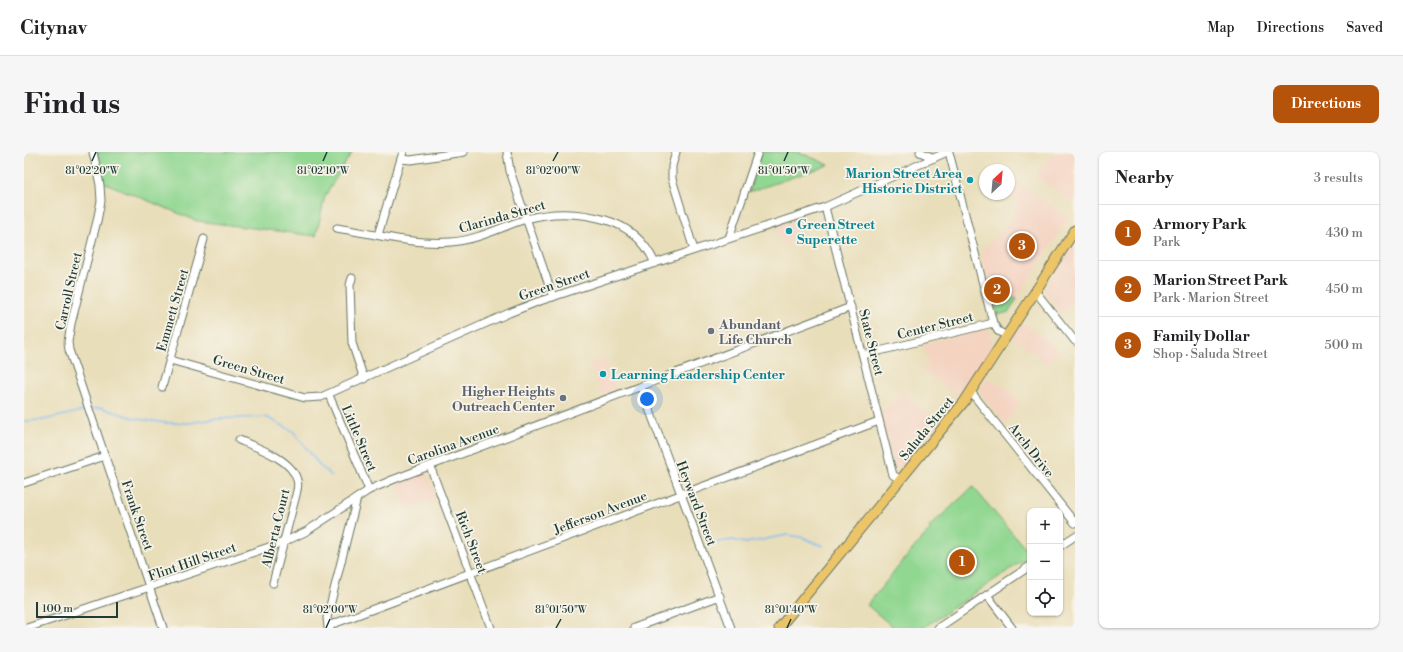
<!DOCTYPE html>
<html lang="en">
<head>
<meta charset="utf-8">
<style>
	:root { --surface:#fff; --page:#f6f6f6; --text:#202124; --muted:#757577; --line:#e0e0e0; --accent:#b45309 }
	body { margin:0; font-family:"Libre Bodoni",serif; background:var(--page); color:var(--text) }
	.controls { position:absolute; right:12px; bottom:12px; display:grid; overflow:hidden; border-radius:8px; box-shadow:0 1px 3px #0004 }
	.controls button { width:36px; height:36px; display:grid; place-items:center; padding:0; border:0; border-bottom:1px solid var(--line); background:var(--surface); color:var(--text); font:20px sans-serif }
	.compass { position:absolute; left:955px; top:12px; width:36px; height:36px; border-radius:50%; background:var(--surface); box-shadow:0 1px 3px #0004; rotate:26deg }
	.scale { position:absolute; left:12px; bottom:10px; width:82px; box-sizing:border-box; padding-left:4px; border:2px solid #1f3d34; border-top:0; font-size:11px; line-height:14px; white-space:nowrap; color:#1f3d34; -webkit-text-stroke:3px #f7f3e8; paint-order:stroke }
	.you { position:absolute; left:623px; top:247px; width:14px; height:14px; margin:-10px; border:3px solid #fff; border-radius:50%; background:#1a73e8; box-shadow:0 0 0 6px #1a73e833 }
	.badge { display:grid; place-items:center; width:26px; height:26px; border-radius:50%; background:var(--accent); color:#fff; font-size:13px; font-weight:700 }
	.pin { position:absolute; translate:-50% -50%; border:2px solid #fff; box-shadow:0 1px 4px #0006 }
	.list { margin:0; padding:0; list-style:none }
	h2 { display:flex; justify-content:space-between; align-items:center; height:52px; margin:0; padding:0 16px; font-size:17px }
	h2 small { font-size:13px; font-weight:400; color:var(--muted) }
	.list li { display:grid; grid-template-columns:26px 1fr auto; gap:12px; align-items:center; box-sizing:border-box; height:56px; padding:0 16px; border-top:1px solid var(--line) }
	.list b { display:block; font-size:15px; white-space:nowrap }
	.list p { margin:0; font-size:13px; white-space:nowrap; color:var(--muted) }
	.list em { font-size:13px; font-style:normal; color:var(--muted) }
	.icon { flex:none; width:22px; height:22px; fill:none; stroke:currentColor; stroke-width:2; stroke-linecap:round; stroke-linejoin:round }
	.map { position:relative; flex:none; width:1051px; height:476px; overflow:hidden; border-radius:8px }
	header { display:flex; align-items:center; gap:24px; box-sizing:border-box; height:56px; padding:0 20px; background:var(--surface); border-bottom:1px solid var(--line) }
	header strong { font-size:19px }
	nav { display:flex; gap:22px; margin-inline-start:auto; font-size:14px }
	.intro { display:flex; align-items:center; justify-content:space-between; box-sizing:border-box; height:96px; padding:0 24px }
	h1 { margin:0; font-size:28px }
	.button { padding:10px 18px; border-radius:8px; background:var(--accent); color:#fff; font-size:14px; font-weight:700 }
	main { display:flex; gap:24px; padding:0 24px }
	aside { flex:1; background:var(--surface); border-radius:8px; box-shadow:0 1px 3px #0004 }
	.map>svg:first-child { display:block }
	.built { fill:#f4d3c1 }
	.green { fill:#91d791; stroke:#588a62 }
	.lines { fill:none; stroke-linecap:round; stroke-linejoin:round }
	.stream { stroke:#80bcf2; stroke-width:1.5 }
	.minor-casing { stroke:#667563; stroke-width:9 }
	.major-casing { stroke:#667563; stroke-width:11 }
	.minor { stroke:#fff; stroke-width:7 }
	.major { stroke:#edc569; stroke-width:9 }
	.ticks { fill:none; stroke:#1f3d34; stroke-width:1.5 }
	.culture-dot { fill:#0f9aa8; stroke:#f7f3e8; stroke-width:1.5 }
	.worship-dot { fill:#6b7280; stroke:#f7f3e8; stroke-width:1.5 }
	.labels { text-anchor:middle; stroke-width:3.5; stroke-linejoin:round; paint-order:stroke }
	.culture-label { font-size:13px; font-weight:bold; fill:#0d838f; stroke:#f7f3e8; text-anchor:start }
	.street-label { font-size:13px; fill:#1f3d34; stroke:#f7f3e8 }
	.worship-label { font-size:13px; font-weight:bold; fill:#5b616d; stroke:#f7f3e8; text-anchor:start }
	.ticks-label { font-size:10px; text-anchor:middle; fill:#1f3d34; stroke:#f7f3e8; stroke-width:3.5; stroke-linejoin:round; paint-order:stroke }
</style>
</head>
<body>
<header>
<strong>Citynav</strong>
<nav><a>Map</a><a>Directions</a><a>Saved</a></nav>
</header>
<div class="intro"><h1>Find us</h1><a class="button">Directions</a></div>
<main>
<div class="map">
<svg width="1051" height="476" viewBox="0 0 1051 476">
	<rect width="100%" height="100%" fill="#f7f3e8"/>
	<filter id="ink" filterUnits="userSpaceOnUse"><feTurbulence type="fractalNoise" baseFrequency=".025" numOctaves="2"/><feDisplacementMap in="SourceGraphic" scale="8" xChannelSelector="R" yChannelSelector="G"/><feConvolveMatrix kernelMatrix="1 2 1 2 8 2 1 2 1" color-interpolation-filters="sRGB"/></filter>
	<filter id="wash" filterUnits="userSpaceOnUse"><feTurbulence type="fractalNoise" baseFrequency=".012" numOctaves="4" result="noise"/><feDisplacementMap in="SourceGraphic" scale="16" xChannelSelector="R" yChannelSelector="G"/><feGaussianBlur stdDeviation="0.9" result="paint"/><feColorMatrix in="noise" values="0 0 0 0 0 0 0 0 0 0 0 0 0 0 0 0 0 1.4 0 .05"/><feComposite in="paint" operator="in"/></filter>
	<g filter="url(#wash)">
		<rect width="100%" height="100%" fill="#e9deba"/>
		<g class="built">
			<polygon points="1034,0 1051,0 1051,51 1011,24 1019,12"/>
			<polygon points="986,26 1045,65 993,147 965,129 956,102 993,61"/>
			<polygon points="767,69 773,88 758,92 752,74"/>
			<polygon points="1049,92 1051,94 1051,151 1038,162 1021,140 1021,137"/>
			<polygon points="998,171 1017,183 1035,198 1024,214 1011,201 1004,198 999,192 988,186"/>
			<polygon points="964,176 968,189 968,194 936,245 897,218 901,213 906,216 899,192"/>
			<polygon points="581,206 593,239 578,244 565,211"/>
			<polygon points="963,226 985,238 997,252 981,272 956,241 956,237"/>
			<polygon points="876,238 916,271 878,315 874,315 869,311 857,262"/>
			<polygon points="399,320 403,321 413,347 382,356 372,331"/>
		</g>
		<g class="green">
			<polygon points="73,0 328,0 301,44 292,84 173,69 79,30"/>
			<polygon points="737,0 775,0 805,13 725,40"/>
			<polygon points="965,129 993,147 985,160 973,163"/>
			<polygon points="949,335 1006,402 1006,404 899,476 870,476 843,453 898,386 907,378 905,375"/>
		</g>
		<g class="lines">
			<g class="stream">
				<polyline points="66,257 78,256 113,267 143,271 165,271 190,267 242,265 269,279 297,315 308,324"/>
				<polyline points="0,269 19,268 63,258"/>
				<polyline points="684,392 708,388 722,391 763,383 777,385 799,394"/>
			</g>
		</g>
	</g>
	<g filter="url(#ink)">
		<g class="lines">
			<g class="minor-casing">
				<g id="minor">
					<polyline points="69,0 76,33 77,49 73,69 47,172 44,190 45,198 139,476"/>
					<polyline points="483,0 486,19 529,145"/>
					<polyline points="652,0 648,14 648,27 670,98"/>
					<polyline points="896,0 910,6"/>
					<polyline points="925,0 969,171"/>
					<polyline points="377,7 387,8 440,0"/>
					<polyline points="801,55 869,323 877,328"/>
					<path d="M313,76c37,6 76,17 114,14 27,-2 50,-15 75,-23 28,-8 53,-7 80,1 23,7 39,21 49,43"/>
					<polyline points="354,83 379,0"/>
					<polyline points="705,86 734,0"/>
					<polyline points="328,126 326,133 328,191 340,227"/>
					<polyline points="1011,139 1051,189"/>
					<polyline points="839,203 969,171 974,179 983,184"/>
					<polyline points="146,208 281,246 297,245 485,161 513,150 801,55 923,0"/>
					<polyline points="138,235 180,87"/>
					<polyline points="617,235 707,476"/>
					<polyline points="947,240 1051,371"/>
					<polyline points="305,243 345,338"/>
					<path d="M215,288c17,7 53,19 58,40 2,5 0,10 -1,15l-23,88"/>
					<polyline points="406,314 467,476"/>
					<polyline points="0,331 81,304"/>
					<polyline points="1036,394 1051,384"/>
					<polyline points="963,443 988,476"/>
					<polyline points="3,476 260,390 283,379 345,338 368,328 827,155"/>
					<polyline points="304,476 303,466 333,346"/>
					<polyline points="305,476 309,472 855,269"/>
					<polyline points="610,476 696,444"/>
					<polyline points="914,476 1006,414"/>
				</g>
			</g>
			<g class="major-casing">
				<polyline id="major" points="755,476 940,250 1051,78"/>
			</g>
			<use href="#minor" class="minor"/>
			<use href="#major" class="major"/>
		</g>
	</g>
	<path class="ticks" d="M68,9l4,-9M299,9l4,-9M529,9l5,-9M760,9l4,-9M302,476l4,-9M532,476l5,-9M763,476l4,-9"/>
	<g class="culture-dot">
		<circle cx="946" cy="28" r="4"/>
		<circle cx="765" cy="79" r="4"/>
		<circle cx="579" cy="222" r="4"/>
	</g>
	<g class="worship-dot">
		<circle cx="687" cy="179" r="4"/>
		<circle cx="539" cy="246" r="4"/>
	</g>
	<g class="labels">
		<g class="culture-label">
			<text x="938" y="26" text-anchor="end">Marion Street Area<tspan x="938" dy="15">Historic District</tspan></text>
			<text x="773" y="77">Green Street<tspan x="773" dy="15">Superette</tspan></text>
			<text x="587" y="227">Learning Leadership Center</text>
		</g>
		<g class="street-label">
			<text transform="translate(478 64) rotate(-16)" y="5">Clarinda Street</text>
			<text transform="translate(530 132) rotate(-19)" y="5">Green Street</text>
			<text transform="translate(44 139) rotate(-77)" y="5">Carroll Street</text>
			<text transform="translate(148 158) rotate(-74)" y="5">Emmett Street</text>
			<text transform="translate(911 173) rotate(-14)" y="5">Center Street</text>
			<text transform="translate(848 190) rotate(76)" y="5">State Street</text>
			<text transform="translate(225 217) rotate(16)" y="5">Green Street</text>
			<text transform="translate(902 276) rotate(-51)" y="5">Saluda Street</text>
			<text transform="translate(336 286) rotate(67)" y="5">Little Street</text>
			<text transform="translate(429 292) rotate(-20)" y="5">Carolina Avenue</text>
			<text transform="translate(1008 298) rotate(52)" y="5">Arch Drive</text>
			<text transform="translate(673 351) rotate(69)" y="5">Heyward Street</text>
			<text transform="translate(576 360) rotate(-21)" y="5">Jefferson Avenue</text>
			<text transform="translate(114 363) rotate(71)" y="5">Frank Street</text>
			<text transform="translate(251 376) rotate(-76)" y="5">Alberta Court</text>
			<text transform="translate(448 390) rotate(69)" y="5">Rich Street</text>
			<text transform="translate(168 409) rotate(-19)" y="5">Flint Hill Street</text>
		</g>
		<g class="worship-label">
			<text x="695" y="177">Abundant<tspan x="695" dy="15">Life Church</tspan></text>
			<text x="531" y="244" text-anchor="end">Higher Heights<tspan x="531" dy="15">Outreach Center</tspan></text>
		</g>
	</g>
	<g class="ticks-label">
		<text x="68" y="22">81°02'20"W</text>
		<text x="529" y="22">81°02'00"W</text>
		<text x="299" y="22">81°02'10"W</text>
		<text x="760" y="22">81°01'50"W</text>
		<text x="306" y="461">81°02'00"W</text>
		<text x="537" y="461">81°01'50"W</text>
		<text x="767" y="461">81°01'40"W</text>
	</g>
</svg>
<div class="controls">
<button>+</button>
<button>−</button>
<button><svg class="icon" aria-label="locate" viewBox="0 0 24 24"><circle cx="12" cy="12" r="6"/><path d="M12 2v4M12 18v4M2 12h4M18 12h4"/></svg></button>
</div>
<svg class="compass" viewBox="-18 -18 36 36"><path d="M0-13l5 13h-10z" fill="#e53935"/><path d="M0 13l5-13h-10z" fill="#757577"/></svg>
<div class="scale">100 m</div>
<div class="you"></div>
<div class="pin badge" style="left:938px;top:410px">1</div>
<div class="pin badge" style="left:973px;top:138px">2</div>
<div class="pin badge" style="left:998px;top:94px">3</div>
</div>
<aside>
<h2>Nearby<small>3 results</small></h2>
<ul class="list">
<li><span class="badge">1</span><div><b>Armory Park</b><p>Park</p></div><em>430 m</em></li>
<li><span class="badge">2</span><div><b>Marion Street Park</b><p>Park · Marion Street</p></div><em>450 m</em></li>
<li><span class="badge">3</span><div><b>Family Dollar</b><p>Shop · Saluda Street</p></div><em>500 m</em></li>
</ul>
</aside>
</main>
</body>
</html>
